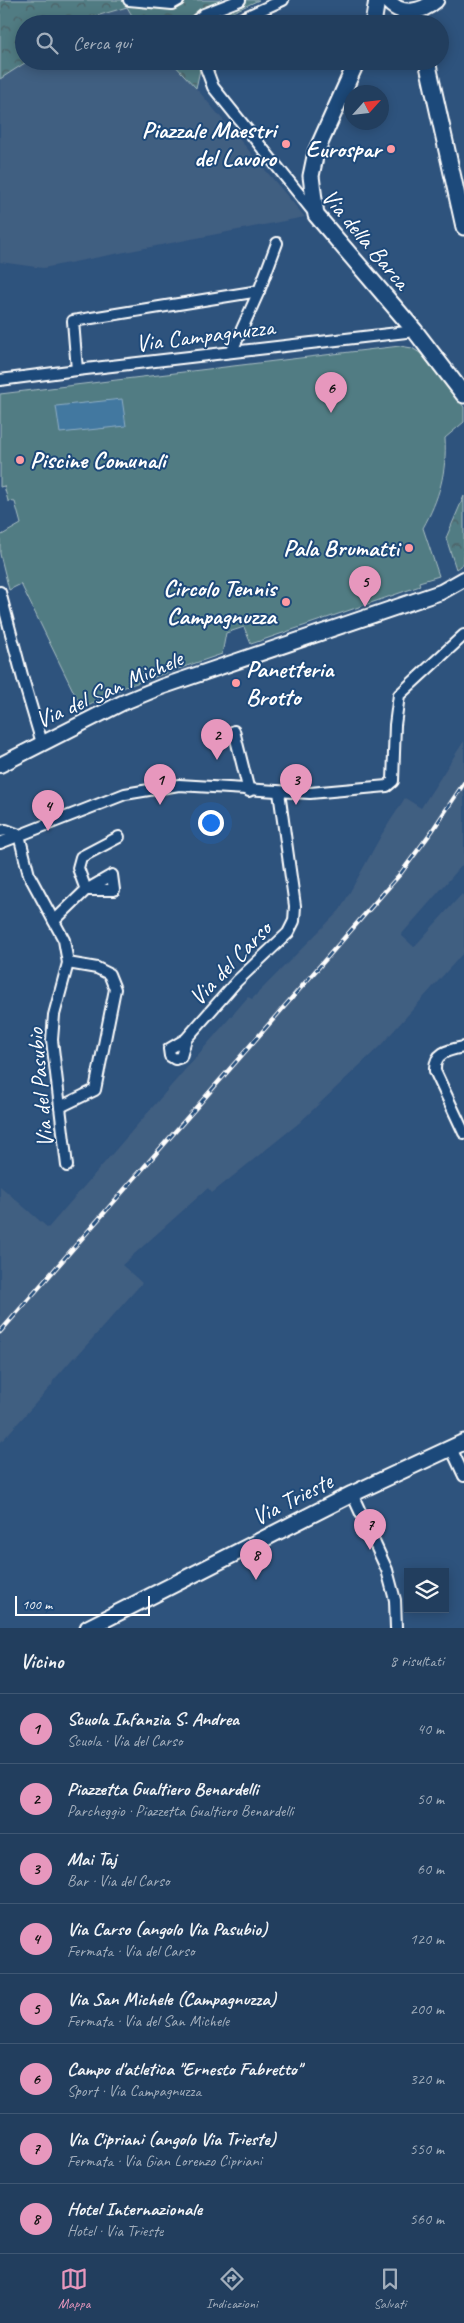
<!DOCTYPE html>
<html lang="it">
<head>
<meta charset="utf-8">
<style>
	:root { --surface:#223e5e; --page:#2a4564; --text:#f1f3f6; --muted:#a2aebc; --line:#3f5773; --accent:#e797bd }
	body { margin:0; font-family:Caveat,sans-serif; background:var(--page); color:var(--text) }
	.controls { position:absolute; right:15px; bottom:15px; display:grid; overflow:hidden; border-radius:0px; box-shadow:0 2px 12px #0003 }
	.controls button { width:45px; height:45px; display:grid; place-items:center; padding:0; border:0; border-bottom:1px solid var(--line); background:var(--surface); color:var(--text); font:25px sans-serif }
	.compass { position:absolute; left:344px; top:85px; width:45px; height:45px; border-radius:50%; background:var(--surface); box-shadow:0 2px 12px #0003; rotate:63deg }
	.scale { position:absolute; left:15px; bottom:12px; width:135px; box-sizing:border-box; padding-left:5px; border:2px solid #fff; border-top:0; font-size:14px; line-height:18px; white-space:nowrap; color:#fff; -webkit-text-stroke:4px #1f4a7a; paint-order:stroke }
	.you { position:absolute; left:210px; top:822px; width:18px; height:18px; margin:-12px; border:4px solid #fff; border-radius:50%; background:#1a73e8; box-shadow:0 0 0 8px #1a73e833 }
	.badge { display:grid; place-items:center; width:32px; height:32px; border-radius:50%; background:var(--accent); color:#111; font-size:16px; font-weight:700 }
	.pin { position:absolute; translate:-50% -41px; filter:drop-shadow(0 1px 2px #0008) }
	.pin::after { content:''; position:absolute; top:26px; width:18px; height:15px; background:inherit; clip-path:polygon(0 0,100% 0,50% 100%) }
	.list { margin:0; padding:0; list-style:none }
	h2 { display:flex; justify-content:space-between; align-items:center; height:65px; margin:0; padding:0 20px; font-size:21px }
	h2 small { font-size:16px; font-weight:400; color:var(--muted) }
	.list li { display:grid; grid-template-columns:32px 1fr auto; gap:15px; align-items:center; box-sizing:border-box; height:70px; padding:0 20px; border-top:1px solid var(--line) }
	.list b { display:block; font-size:19px; white-space:nowrap }
	.list p { margin:0; font-size:16px; white-space:nowrap; color:var(--muted) }
	.list em { font-size:16px; font-style:normal; color:var(--muted) }
	.icon { flex:none; width:28px; height:28px; fill:none; stroke:currentColor; stroke-width:2; stroke-linecap:round; stroke-linejoin:round }
	.map { position:relative; flex:none; width:464px; height:1628px; overflow:hidden }
	.search { position:absolute; background:var(--surface); box-shadow:0 2px 12px #0003; left:15px; right:15px; top:15px; height:55px; display:flex; align-items:center; gap:12px; box-sizing:border-box; padding:0 18px; border-radius:28px; color:var(--muted); font-size:19px }
	.sheet { height:625px; background:var(--surface) }
	nav { display:flex; justify-content:space-around; align-items:center; box-sizing:border-box; height:70px; border-top:1px solid var(--line); background:var(--surface); font-size:14px; color:var(--muted) }
	nav a { display:grid; justify-items:center; gap:2px }
	nav .on { color:var(--accent) }
	.map>svg:first-child { display:block }
	.built { fill:#415e81 }
	.forest { fill:url(#forest-crowns); stroke:#a8bdc1 }
	.pitch { fill:#517b83; stroke:#a8bdc1 }
	.water { fill:#4378a0; stroke:#8eaec6 }
	.lines { fill:none; stroke-linecap:round; stroke-linejoin:round }
	.street-casing { stroke:#fff; stroke-width:14 }
	.secondary-casing { stroke:#fff; stroke-width:18 }
	.primary-casing { stroke:#fff; stroke-width:19 }
	.street { stroke:#1f4a7a; stroke-width:10 }
	.secondary { stroke:#1f4a7a; stroke-width:14 }
	.primary { stroke:#1f4a7a; stroke-width:15 }
	.rail-casing { stroke:#fff; stroke-width:4.5 }
	.rail { stroke:#1f4a7a; stroke-width:2.5; stroke-dasharray:8; stroke-linecap:butt }
	.poi-dot { fill:#ff9aa2; stroke:#1f4a7a; stroke-width:2 }
	.labels { text-anchor:middle; stroke-width:4; stroke-linejoin:round; paint-order:stroke }
	.poi-label { font-size:24px; font-weight:bold; fill:#fff; stroke:#1f4a7a; text-anchor:end }
	.street-label { font-size:24px; fill:#fff; stroke:#1f4a7a }
</style>
</head>
<body>
<div class="map">
<svg width="464" height="1628" viewBox="0 0 464 1628">
	<defs>
		<pattern id="forest-crowns" width="20" height="18" patternUnits="userSpaceOnUse" patternTransform="scale(1.25)"><rect width="20" height="18" fill="#517b83"/><path d="M2 6a3 3 0 1 1 6 0M12 15a3 3 0 1 1 6 0" fill="none" stroke="#4e6165"/></pattern>
	</defs>
	<rect width="100%" height="100%" fill="#2e537d"/>
	<filter id="ink" filterUnits="userSpaceOnUse"><feTurbulence type="fractalNoise" baseFrequency=".02" numOctaves="2"/><feDisplacementMap in="SourceGraphic" scale="10" xChannelSelector="R" yChannelSelector="G"/><feConvolveMatrix kernelMatrix="1 2 1 2 8 2 1 2 1" color-interpolation-filters="sRGB"/></filter>
	<g filter="url(#ink)">
		<g class="built">
			<polygon points="127,7 137,24 69,24 70,23"/>
			<polygon points="28,61 171,61 196,88 305,217 43,268 0,262 0,79"/>
			<polygon points="464,741 464,863 401,935 414,947 462,894 464,897 464,952 381,1045 299,1123 212,1193 208,1188 122,1265 142,1283 75,1358 74,1357 53,1381 52,1385 0,1443 0,1186 48,1228 248,997 252,999 340,910 382,834 405,798 421,808"/>
		</g>
		<g class="forest">
			<polygon points="0,0 259,0 224,16 216,24 137,24 127,7 69,24 24,24 24,61 28,61 0,79"/>
			<polygon points="171,61 202,61 196,88"/>
			<polygon points="464,496 464,563 456,569 446,538"/>
		</g>
		<path class="pitch" d="M400,346l12,2 8,5 44,54v15l-19,16c2,34 -6,61 -22,90l16,48 -20,6 1,4 -169,58 -7,-17 -18,6 -4,21 -97,33 -43,22 -61,-125 -12,6 -9,-36v-18l21,-12 -6,-22 -7,-1 -4,-15 -4,1v-93z"/>
		<polygon class="water" points="122,399 126,426 60,433 56,406"/>
		<g class="lines">
			<g class="street-casing">
				<g id="street">
					<polyline points="129,0 172,4 179,0"/>
					<polyline points="192,24 204,14 240,0"/>
					<polyline points="230,24 283,0"/>
					<polyline points="207,61 206,68 213,87 316,215"/>
					<polyline points="232,351 259,291 277,243"/>
					<polyline points="77,370 73,321 259,291"/>
					<polyline points="0,380 77,370 415,331"/>
					<polyline points="0,592 23,679 42,743"/>
					<polyline points="234,731 249,791"/>
					<polyline points="0,831 6,830 19,835 29,875 64,940 68,963 54,1015 52,1040 67,1166"/>
					<polyline points="0,843 125,794 179,785 310,793 387,786 393,781 395,725 399,695 464,635"/>
					<polygon points="112,875 114,890 86,890"/>
					<polyline points="54,921 86,890 78,868 81,857 119,837"/>
					<polyline points="186,1039 181,1057 175,1059 170,1056 169,1049 186,1039 237,981 288,933 294,921 295,906 279,792"/>
					<path d="M464,1047c-15,3 -30,5 -29,24l29,62"/>
					<polyline points="60,1107 95,1090 115,989 109,974 97,968 68,963"/>
					<polyline points="451,1448 464,1476"/>
					<polyline points="352,1494 387,1570 395,1600 396,1628"/>
				</g>
			</g>
			<g class="secondary-casing">
				<polyline id="secondary" points="0,765 122,703 161,687 441,592 464,579"/>
			</g>
			<g class="primary-casing">
				<g id="primary">
					<path d="M387,0c14,17 34,13 49,0"/>
					<polyline points="373,24 377,0"/>
					<polyline points="357,61 316,152 311,176 316,215 415,331 464,395"/>
					<polyline points="427,61 464,227"/>
					<polyline points="88,1628 352,1494 464,1442"/>
				</g>
			</g>
			<use href="#street" class="street"/>
			<use href="#secondary" class="secondary"/>
			<use href="#primary" class="primary"/>
			<g class="rail-casing">
				<polyline id="rail" points="0,1332 401,873 432,831 464,783"/>
			</g>
			<use href="#rail" class="rail"/>
		</g>
	</g>
	<g class="poi-dot">
		<circle cx="286" cy="144" r="5"/>
		<circle cx="391" cy="149" r="5"/>
		<circle cx="20" cy="460" r="5"/>
		<circle cx="409" cy="548" r="5"/>
		<circle cx="286" cy="602" r="5"/>
		<circle cx="236" cy="683" r="5"/>
	</g>
	<g class="labels">
		<g class="poi-label">
			<text x="276" y="138">Piazzale Maestri<tspan x="276" dy="28">del Lavoro</tspan></text>
			<text x="381" y="157">Eurospar</text>
			<text x="30" y="468" text-anchor="start">Piscine Comunali</text>
			<text x="399" y="556">Pala Brumatti</text>
			<text x="276" y="596">Circolo Tennis<tspan x="276" dy="28">Campagnuzza</tspan></text>
			<text x="246" y="677" text-anchor="start">Panetteria<tspan x="246" dy="28">Brotto</tspan></text>
		</g>
		<g class="street-label">
			<text transform="translate(366 239) rotate(50)" y="8">Via della Barca</text>
			<text transform="translate(205 335) rotate(-7)" y="8">Via Campagnuzza</text>
			<text transform="translate(109 689) rotate(-24)" y="8">Via del San Michele</text>
			<text transform="translate(230 963) rotate(-46)" y="8">Via del Carso</text>
			<text transform="translate(40 1088) rotate(-95)" y="8">Via del Pasubio</text>
			<text transform="translate(292 1499) rotate(-27)" y="8">Via Trieste</text>
		</g>
	</g>
</svg>
<div class="controls">
<button><svg class="icon" aria-label="layers" viewBox="0 0 24 24"><path d="M12 4l9 5-9 5-9-5zM3 14l9 5 9-5"/></svg></button>
</div>
<svg class="compass" viewBox="-18 -18 36 36"><path d="M0-13l5 13h-10z" fill="#e53935"/><path d="M0 13l5-13h-10z" fill="#a2aebc"/></svg>
<div class="scale">100 m</div>
<div class="you"></div>
<div class="pin badge" style="left:160px;top:805px">1</div>
<div class="pin badge" style="left:217px;top:760px">2</div>
<div class="pin badge" style="left:296px;top:805px">3</div>
<div class="pin badge" style="left:48px;top:831px">4</div>
<div class="pin badge" style="left:365px;top:607px">5</div>
<div class="pin badge" style="left:331px;top:413px">6</div>
<div class="pin badge" style="left:370px;top:1550px">7</div>
<div class="pin badge" style="left:256px;top:1580px">8</div>
<div class="search"><svg class="icon" aria-label="search" viewBox="0 0 24 24"><circle cx="10" cy="10" r="6"/><path d="M15 15l6 6"/></svg>Cerca qui</div>
</div>
<section class="sheet">
<h2>Vicino<small>8 risultati</small></h2>
<ul class="list">
<li><span class="badge">1</span><div><b>Scuola Infanzia S. Andrea</b><p>Scuola · Via del Carso</p></div><em>40 m</em></li>
<li><span class="badge">2</span><div><b>Piazzetta Gualtiero Benardelli</b><p>Parcheggio · Piazzetta Gualtiero Benardelli</p></div><em>50 m</em></li>
<li><span class="badge">3</span><div><b>Mai Taj</b><p>Bar · Via del Carso</p></div><em>60 m</em></li>
<li><span class="badge">4</span><div><b>Via Carso (angolo Via Pasubio)</b><p>Fermata · Via del Carso</p></div><em>120 m</em></li>
<li><span class="badge">5</span><div><b>Via San Michele (Campagnuzza)</b><p>Fermata · Via del San Michele</p></div><em>200 m</em></li>
<li><span class="badge">6</span><div><b>Campo d'atletica &quot;Ernesto Fabretto&quot;</b><p>Sport · Via Campagnuzza</p></div><em>320 m</em></li>
<li><span class="badge">7</span><div><b>Via Cipriani (angolo Via Trieste)</b><p>Fermata · Via Gian Lorenzo Cipriani</p></div><em>550 m</em></li>
<li><span class="badge">8</span><div><b>Hotel Internazionale</b><p>Hotel · Via Trieste</p></div><em>560 m</em></li>
</ul>
</section>
<nav>
<a class="on"><svg class="icon" aria-label="map" viewBox="0 0 24 24"><path d="M3 6l6-2 6 2 6-2v14l-6 2-6-2-6 2zM9 4v14M15 6v14"/></svg>Mappa</a>
<a><svg class="icon" aria-label="directions" viewBox="0 0 24 24"><path d="M12 3l9 9-9 9-9-9zM9 14v-3h6M13 9l2 2-2 2"/></svg>Indicazioni</a>
<a><svg class="icon" aria-label="saved" viewBox="0 0 24 24"><path d="M7 4h10v16l-5-4-5 4z"/></svg>Salvati</a>
</nav>
</body>
</html>
